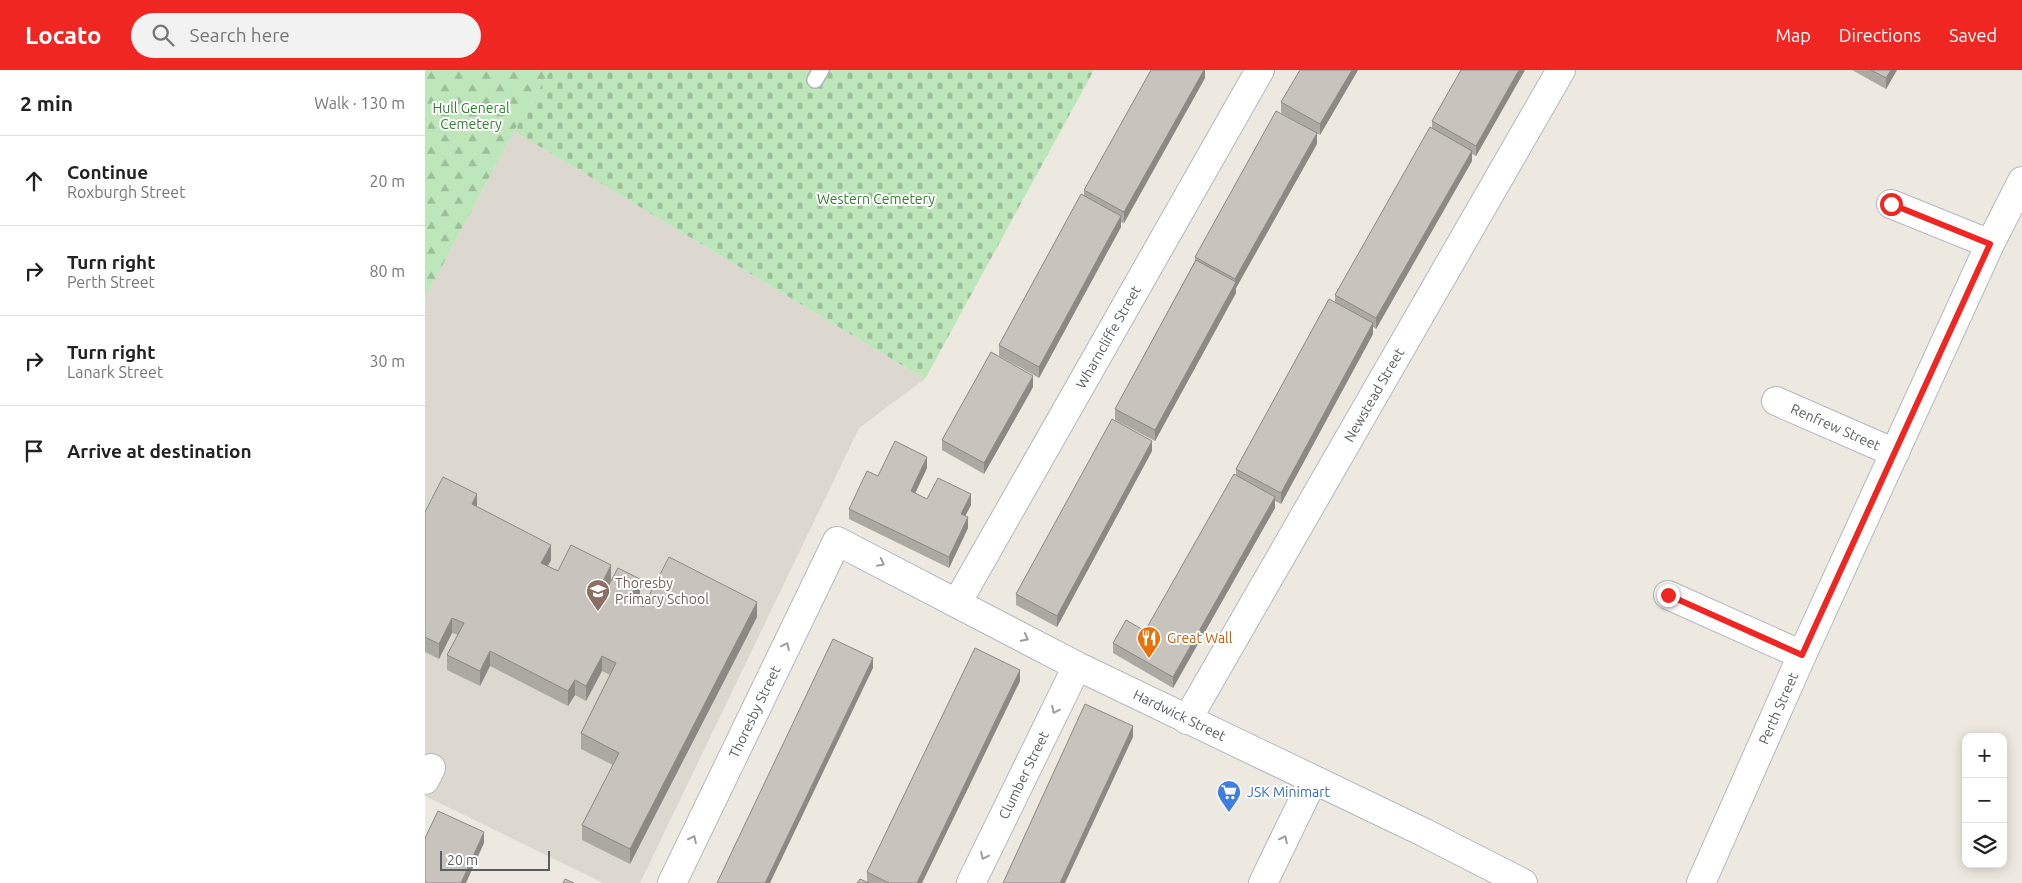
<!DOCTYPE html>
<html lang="en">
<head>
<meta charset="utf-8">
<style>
	:root { --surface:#fff; --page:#f2f2f2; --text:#222; --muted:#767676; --line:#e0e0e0; --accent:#f02623 }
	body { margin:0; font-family:Ubuntu,sans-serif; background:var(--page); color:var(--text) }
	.controls { position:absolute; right:15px; bottom:15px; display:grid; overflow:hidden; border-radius:10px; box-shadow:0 2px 12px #0003 }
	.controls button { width:45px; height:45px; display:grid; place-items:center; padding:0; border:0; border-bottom:1px solid var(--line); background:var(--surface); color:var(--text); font:25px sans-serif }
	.scale { position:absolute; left:15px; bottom:12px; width:110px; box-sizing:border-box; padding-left:5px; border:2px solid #595e62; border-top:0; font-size:14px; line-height:18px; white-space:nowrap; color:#595e62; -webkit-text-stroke:4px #fff; paint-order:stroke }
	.stop { position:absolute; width:15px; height:15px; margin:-11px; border:4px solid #f02623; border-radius:50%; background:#fff }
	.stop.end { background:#f02623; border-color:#fff; box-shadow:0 1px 5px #0008 }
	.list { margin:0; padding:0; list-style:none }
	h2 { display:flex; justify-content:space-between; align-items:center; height:65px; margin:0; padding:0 20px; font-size:21px }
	h2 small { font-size:16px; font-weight:400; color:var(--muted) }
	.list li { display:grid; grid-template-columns:32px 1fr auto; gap:15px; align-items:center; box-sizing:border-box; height:90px; padding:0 20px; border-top:1px solid var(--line) }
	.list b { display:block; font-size:19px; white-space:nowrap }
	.list p { margin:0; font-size:16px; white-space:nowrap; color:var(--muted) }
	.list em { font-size:16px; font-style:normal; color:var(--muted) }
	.icon { flex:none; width:28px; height:28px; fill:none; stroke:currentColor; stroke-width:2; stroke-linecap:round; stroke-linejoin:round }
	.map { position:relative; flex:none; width:1597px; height:813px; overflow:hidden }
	header { display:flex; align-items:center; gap:30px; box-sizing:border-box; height:70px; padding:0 25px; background:var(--accent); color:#fff }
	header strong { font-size:24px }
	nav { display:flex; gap:28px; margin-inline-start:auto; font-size:18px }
	.search { width:350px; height:45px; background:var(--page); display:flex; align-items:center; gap:12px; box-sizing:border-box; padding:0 18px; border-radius:28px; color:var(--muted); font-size:19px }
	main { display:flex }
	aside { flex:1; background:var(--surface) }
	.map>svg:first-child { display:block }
	.education { fill:#ddd8cf }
	.forest { fill:url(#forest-firs) }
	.cemetery { fill:url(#cemetery-stones) }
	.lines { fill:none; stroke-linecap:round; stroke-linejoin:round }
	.lane-casing { stroke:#b3b7bc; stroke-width:18 }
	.street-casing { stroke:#b3b7bc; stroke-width:30 }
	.lane { stroke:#fff; stroke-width:15 }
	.street { stroke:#fff; stroke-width:28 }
	.wall { fill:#aca9a3 }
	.shaded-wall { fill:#8c8984 }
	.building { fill:#c8c4bd; stroke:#8c8984 }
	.oneway { stroke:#9b9ea1 }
	.route { stroke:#f02623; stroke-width:6 }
	.labels { text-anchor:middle; stroke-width:4; stroke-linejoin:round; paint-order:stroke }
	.park-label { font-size:14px; fill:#318230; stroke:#fff }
	.street-label { font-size:14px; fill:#595e62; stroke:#fff }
	.education-label { font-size:14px; fill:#785e54; stroke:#fff; text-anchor:start }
	.food-label { font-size:14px; fill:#c56008; stroke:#fff; text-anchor:start }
	.shop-label { font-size:14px; fill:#366cbe; stroke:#fff; text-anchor:start }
</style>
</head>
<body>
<header>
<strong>Locato</strong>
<div class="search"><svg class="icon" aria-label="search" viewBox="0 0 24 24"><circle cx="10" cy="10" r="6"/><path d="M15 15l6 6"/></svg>Search here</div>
<nav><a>Map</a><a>Directions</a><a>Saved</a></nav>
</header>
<main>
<aside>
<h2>2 min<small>Walk · 130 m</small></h2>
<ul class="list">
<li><svg class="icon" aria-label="ahead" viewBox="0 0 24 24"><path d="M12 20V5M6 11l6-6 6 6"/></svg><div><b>Continue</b><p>Roxburgh Street</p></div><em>20 m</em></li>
<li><svg class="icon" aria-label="right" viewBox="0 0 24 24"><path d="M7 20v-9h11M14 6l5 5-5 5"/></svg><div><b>Turn right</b><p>Perth Street</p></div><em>80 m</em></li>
<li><svg class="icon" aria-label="right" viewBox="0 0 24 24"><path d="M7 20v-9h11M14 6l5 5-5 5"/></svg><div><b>Turn right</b><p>Lanark Street</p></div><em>30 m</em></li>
<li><svg class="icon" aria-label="arrive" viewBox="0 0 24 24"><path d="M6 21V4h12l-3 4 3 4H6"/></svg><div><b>Arrive at destination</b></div></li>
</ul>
</aside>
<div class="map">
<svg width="1597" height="813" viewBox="0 0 1597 813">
	<defs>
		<pattern id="forest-firs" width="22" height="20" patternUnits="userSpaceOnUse" patternTransform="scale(1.25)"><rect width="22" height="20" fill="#bee6bb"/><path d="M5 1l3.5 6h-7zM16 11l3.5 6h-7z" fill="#9dbe9b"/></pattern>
		<pattern id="cemetery-stones" width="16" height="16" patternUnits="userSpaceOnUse" patternTransform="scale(1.25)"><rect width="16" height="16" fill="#bee6bb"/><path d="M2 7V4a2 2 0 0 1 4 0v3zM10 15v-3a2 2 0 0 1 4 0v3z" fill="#9dbe9b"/></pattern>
	</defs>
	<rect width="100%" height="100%" fill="#ede9e0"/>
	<polygon class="education" points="89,61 500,309 434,358 215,813 178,813 0,726 0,228"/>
	<polygon class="forest" points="0,0 126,0 89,61 0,228"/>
	<polygon class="cemetery" points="126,0 669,0 500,309 89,61"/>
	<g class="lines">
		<g class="lane-casing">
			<polyline id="lane" points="390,10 396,0"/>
		</g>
		<g class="street-casing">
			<g id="street">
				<polyline points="1466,134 1565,174"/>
				<path id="s1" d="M1351,331l119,52"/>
				<polyline points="1243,525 1377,585"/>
				<path id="s2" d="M532,533l303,-533"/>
				<path id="s3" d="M762,650l374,-650"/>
				<polyline points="0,710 6,698"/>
				<path id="s4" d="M247,813l165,-342 240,125 346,166 100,51"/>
				<path id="s5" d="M546,813l106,-217"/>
				<polyline points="838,813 888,710"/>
				<path id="s6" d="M1276,813l101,-228 188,-411 32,-63"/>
			</g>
		</g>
		<use href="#lane" class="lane"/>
		<use href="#street" class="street"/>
	</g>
	<g class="wall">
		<polygon points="780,0 780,8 699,153 696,152 696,157 614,308 574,286 574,275 659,126 659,120"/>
		<polygon points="933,0 895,65 856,43 856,32"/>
		<polygon points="1100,0 1051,86 1047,84 1047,91 951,259 948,257 948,264 856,434 850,431 850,438 748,618 688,583 688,573 720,561 811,405 811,399 910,232 910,225 1007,58 1007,51"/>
		<polygon points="1427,0 1472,0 1461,19"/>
		<polygon points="892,74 811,218 811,223 730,371 690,350 690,339 770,191 770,187"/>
		<polygon points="608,317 559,404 517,380 517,370"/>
		<polygon points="727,381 632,557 591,535 591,524"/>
		<polygon points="502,398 490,423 502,429 546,435 540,446 543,458 524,498 424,449 424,439 453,406"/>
		<polygon points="52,437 126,490 123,496 133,501 186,510 215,524 210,532 218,537 332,547 205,794 157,770 157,755 188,695 156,679 156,663 185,605 177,601 161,631 150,625 143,636 65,596 55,616 22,600 22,585 33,565 27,563 14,589 0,582 0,442"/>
		<polygon points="595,611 497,813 432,813 442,812 442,802"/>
	</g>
	<g class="shaded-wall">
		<polygon points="779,0 780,0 780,8 699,153 699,142"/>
		<polygon points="927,0 933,0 895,65 895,54"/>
		<polygon points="1094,0 1100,0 1051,86 1051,76"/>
		<polygon points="1466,0 1472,0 1461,19 1461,8"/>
		<polygon points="892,63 892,74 811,218 811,223 730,371 730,360 810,214 810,209"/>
		<polygon points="1047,81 1047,91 951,259 951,248"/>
		<polygon points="696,146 696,157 614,308 614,297"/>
		<polygon points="948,253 948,264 856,434 856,423"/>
		<polygon points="608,306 608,317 559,404 559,393"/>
		<polygon points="727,371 727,381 632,557 632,546"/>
		<polygon points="502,387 502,398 486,432 486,421"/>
		<polygon points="52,424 52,439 47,434"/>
		<polygon points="546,424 546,435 536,454 536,444"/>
		<polygon points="850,427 850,438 748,618 748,607"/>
		<polygon points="543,447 543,458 524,498 524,487"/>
		<polygon points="126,475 126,490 116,508 116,493"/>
		<polygon points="186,495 186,510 174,534 174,519"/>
		<polygon points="215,509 215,524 204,544 204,529"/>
		<polygon points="332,532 332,547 205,794 205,779"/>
		<polygon points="27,548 27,563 14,589 14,574"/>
		<polygon points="65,581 65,596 55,616 55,601"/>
		<polygon points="177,586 177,601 161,631 161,616"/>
		<polygon points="448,588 448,598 345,813 340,813"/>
		<polygon points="595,600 595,611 497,813 492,813"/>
		<polygon points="150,610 150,625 143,636 143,621"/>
		<polygon points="708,656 708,667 640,813 635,813"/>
		<polygon points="59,762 59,773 41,813 36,813"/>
	</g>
	<g class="building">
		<polygon points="726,0 779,0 699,142 659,120"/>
		<polygon points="875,0 927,0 895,54 856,32"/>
		<polygon points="1036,0 1094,0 1051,76 1007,51"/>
		<polygon points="1446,0 1466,0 1461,8"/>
		<polygon points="851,41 892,63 810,209 770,187"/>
		<polygon points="1005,57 1047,81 951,248 910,225"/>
		<polygon points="656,124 696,146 614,297 574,275"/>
		<polygon points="771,190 811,212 730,360 690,339"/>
		<polygon points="904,229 948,253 856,423 811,399"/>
		<polygon points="566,282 608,306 559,393 517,370"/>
		<polygon points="687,349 727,371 632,546 591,524"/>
		<polygon points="470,371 502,387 486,421 502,429 513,408 546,424 536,444 543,447 524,487 424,439 442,401 453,406"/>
		<polygon points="809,404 850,427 748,607 688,573 701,550 720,561"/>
		<polygon points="18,407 52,424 47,434 126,475 116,493 133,501 146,475 186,495 174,519 180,522 193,498 215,509 204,529 218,537 244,487 332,532 205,779 157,755 194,683 156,663 191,593 177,586 161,616 150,610 143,621 65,581 55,601 22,585 39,553 27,548 14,574 0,567 0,442"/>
		<polygon points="408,569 448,588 340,813 292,813"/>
		<polygon points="550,578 595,600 492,813 464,813 442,802"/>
		<polygon points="660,634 708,656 635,813 578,813"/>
		<polygon points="13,741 59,762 36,813 0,813 0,768"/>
		<polygon points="140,809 149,813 138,813"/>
		<polygon points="435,809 444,813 432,813"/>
	</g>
	<defs><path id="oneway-chevron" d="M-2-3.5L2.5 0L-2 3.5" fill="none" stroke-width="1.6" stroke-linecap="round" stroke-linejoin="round" transform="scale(1.25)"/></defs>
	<g class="oneway">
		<use href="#oneway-chevron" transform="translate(456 493) rotate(27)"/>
		<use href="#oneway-chevron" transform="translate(600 568) rotate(28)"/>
		<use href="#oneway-chevron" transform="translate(361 576) rotate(-64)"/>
		<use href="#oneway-chevron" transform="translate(630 640) rotate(116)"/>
		<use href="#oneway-chevron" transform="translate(268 769) rotate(-64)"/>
		<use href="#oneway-chevron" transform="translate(859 769) rotate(-64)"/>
		<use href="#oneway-chevron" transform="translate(559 786) rotate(116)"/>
	</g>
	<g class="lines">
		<polyline class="route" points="1243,525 1377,585 1565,174 1466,134"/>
	</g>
	<defs>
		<g id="school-pin" transform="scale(1.25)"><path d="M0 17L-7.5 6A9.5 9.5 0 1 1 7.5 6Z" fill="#8d6e63" stroke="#fff"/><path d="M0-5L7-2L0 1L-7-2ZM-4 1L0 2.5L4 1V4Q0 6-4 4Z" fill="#fff"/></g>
		<g id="restaurant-pin" transform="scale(1.25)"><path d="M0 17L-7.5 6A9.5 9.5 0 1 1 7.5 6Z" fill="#e8710a" stroke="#fff"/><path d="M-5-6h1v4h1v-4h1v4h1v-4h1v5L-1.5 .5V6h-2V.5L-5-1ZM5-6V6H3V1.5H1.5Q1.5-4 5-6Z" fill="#fff"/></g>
		<g id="supermarket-pin" transform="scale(1.25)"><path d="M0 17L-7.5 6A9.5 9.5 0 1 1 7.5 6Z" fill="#3f7fe0" stroke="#fff"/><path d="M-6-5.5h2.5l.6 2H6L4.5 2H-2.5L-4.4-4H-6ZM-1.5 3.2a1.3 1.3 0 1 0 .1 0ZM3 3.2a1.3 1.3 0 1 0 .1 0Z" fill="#fff"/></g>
	</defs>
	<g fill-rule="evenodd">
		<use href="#school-pin" x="173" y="521"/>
		<use href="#restaurant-pin" x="724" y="568"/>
		<use href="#supermarket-pin" x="804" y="722"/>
	</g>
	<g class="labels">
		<g class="park-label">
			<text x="46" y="43">Hull General<tspan x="46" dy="16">Cemetery</tspan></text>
			<text x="451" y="134">Western Cemetery</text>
		</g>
		<g class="street-label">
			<text dy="5" stroke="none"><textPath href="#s2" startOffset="306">Wharncliffe Street</textPath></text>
			<text dy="5" stroke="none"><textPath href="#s3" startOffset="375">Newstead Street</textPath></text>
			<text dy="5" stroke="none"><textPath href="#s1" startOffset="65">Renfrew Street</textPath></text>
			<text dy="5" stroke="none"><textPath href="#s6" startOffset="191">Perth Street</textPath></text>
			<text dy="5" stroke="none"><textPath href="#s4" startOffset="190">Thoresby Street</textPath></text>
			<text dy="5" stroke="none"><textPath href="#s4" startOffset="764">Hardwick Street</textPath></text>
			<text dy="5" stroke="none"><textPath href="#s5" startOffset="120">Clumber Street</textPath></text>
		</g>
		<g class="education-label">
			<text x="190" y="518">Thoresby<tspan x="190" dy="16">Primary School</tspan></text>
		</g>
		<g class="food-label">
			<text x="742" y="573">Great Wall</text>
		</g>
		<g class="shop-label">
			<text x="822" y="727">JSK Minimart</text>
		</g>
	</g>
</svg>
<div class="controls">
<button>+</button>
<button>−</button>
<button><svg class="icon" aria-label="layers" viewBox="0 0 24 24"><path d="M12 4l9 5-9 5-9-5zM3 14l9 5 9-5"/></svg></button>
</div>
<div class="scale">20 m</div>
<div class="stop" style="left:1466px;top:134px"></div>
<div class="stop end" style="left:1243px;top:525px"></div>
</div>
</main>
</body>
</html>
